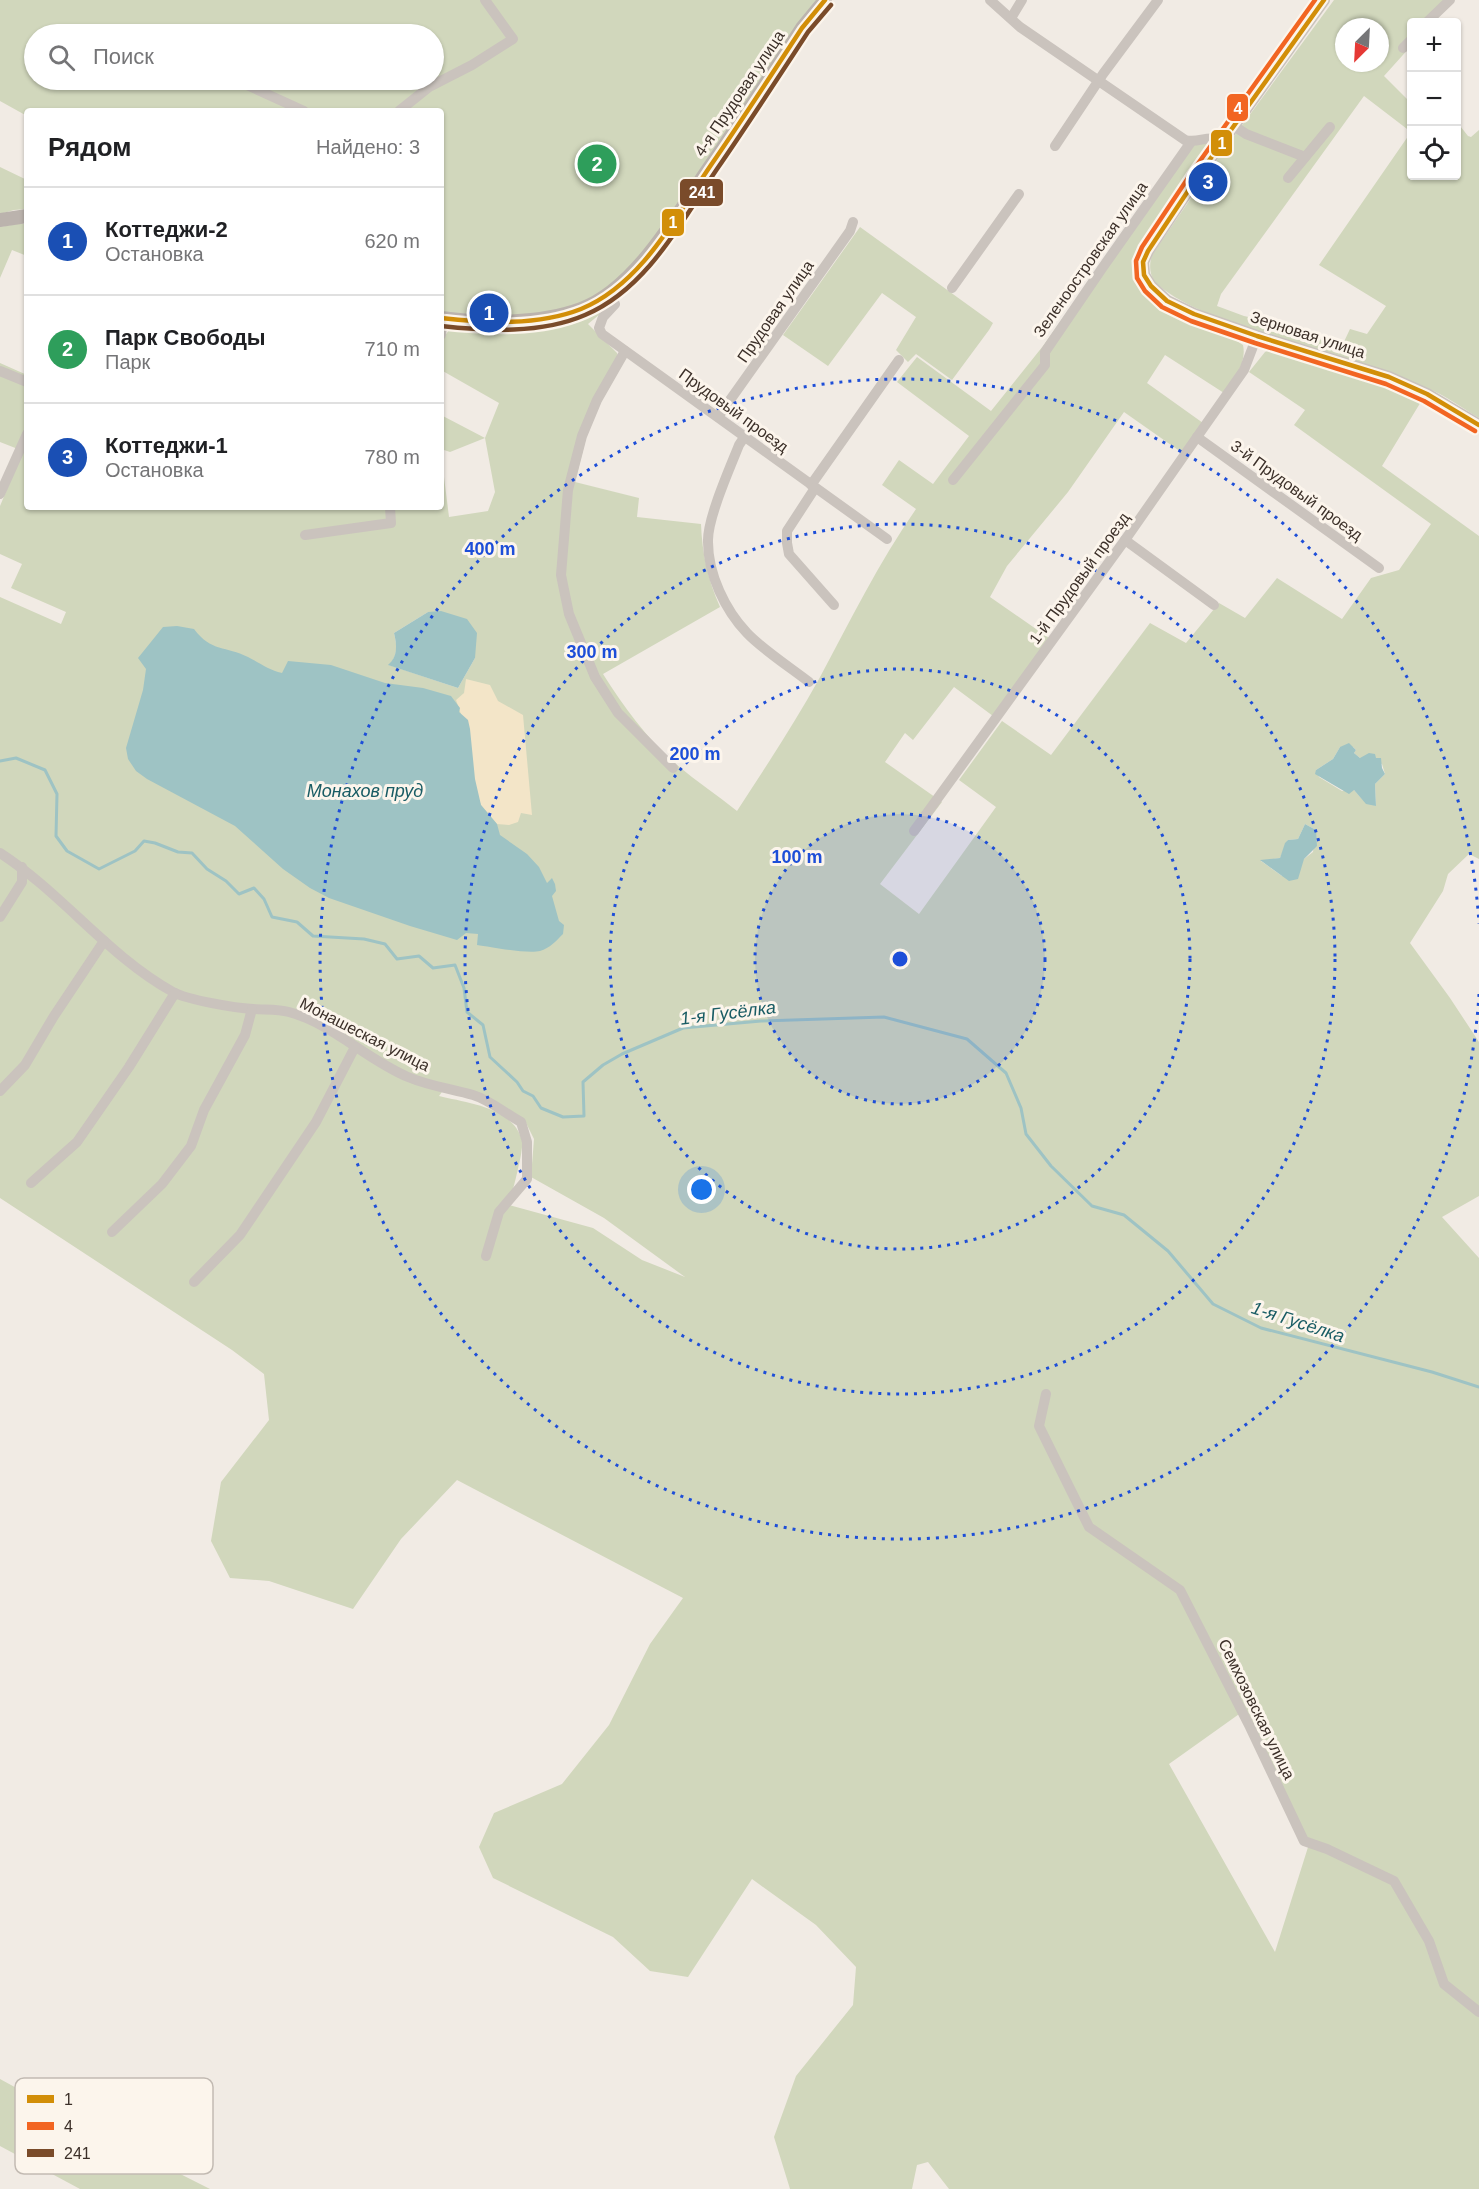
<!DOCTYPE html>
<html lang="ru">
<head>
<meta charset="utf-8">
<style>
	:root { --surface:#fff; --page:#f6f6f6; --text:#202124; --muted:#757577; --line:#e0e0e0; --accent:#7b716a }
	body { margin:0; font-family:Helvetica,sans-serif; background:var(--page); color:var(--text) }
	.controls { position:absolute; right:18px; top:18px; display:grid; overflow:hidden; border-radius:6px; box-shadow:0 2px 4px #0004 }
	.controls button { width:54px; height:54px; display:grid; place-items:center; padding:0; border:0; border-bottom:2px solid var(--line); background:var(--surface); color:var(--text); font:30px sans-serif }
	.compass { position:absolute; left:1335px; top:18px; width:54px; height:54px; border-radius:50%; background:var(--surface); box-shadow:0 2px 4px #0004; rotate:204deg }
	.you { position:absolute; left:702px; top:1190px; width:21px; height:21px; margin:-15px; border:4px solid #fff; border-radius:50%; background:#1a73e8; box-shadow:0 0 0 9px #1a73e833 }
	.badge { display:grid; place-items:center; width:39px; height:39px; border-radius:50%; background:var(--accent); color:#fff; font-size:20px; font-weight:700 }
	.pin { position:absolute; translate:-50% -50%; border:3px solid #fff; box-shadow:0 2px 6px #0006 }
	.list { margin:0; padding:0; list-style:none }
	h2 { display:flex; justify-content:space-between; align-items:center; height:78px; margin:0; padding:0 24px; font-size:26px }
	h2 small { font-size:20px; font-weight:400; color:var(--muted) }
	.list li { display:grid; grid-template-columns:39px 1fr auto; gap:18px; align-items:center; box-sizing:border-box; height:108px; padding:0 24px; border-top:2px solid var(--line) }
	.list b { display:block; font-size:22px; white-space:nowrap }
	.list p { margin:0; font-size:20px; white-space:nowrap; color:var(--muted) }
	.list em { font-size:20px; font-style:normal; color:var(--muted) }
	.icon { flex:none; width:33px; height:33px; fill:none; stroke:currentColor; stroke-width:2; stroke-linecap:round; stroke-linejoin:round }
	.map { position:relative; flex:none; width:1479px; height:2189px; overflow:hidden }
	.search { position:absolute; background:var(--surface); box-shadow:0 2px 4px #0004; left:24px; top:24px; width:420px; height:66px; display:flex; align-items:center; gap:15px; box-sizing:border-box; padding:0 21px; border-radius:33px; color:var(--muted); font-size:22px }
	.panel { position:absolute; background:var(--surface); box-shadow:0 2px 4px #0004; left:24px; top:108px; width:420px; height:402px; border-radius:6px }
	.map>svg:first-child { display:block }
	.green { fill:#d1d7bc; fill-rule:evenodd }
	.sand { fill:#f3e5c8 }
	.water { fill:#9ec3c4 }
	.lines { fill:none; stroke-linecap:round; stroke-linejoin:round }
	.stream { stroke:#9ec3c4; stroke-width:3 }
	.minor { stroke:#cac3bd; stroke-width:10 }
	.tertiary { stroke:#cac3bd; stroke-width:12 }
	.secondary { stroke:#bbb3ad; stroke-width:14 }
	.bus-1-casing { stroke:#fcf5ec; stroke-width:9 }
	.bus-2-casing { stroke:#fcf5ec; stroke-width:9 }
	.bus-3-casing { stroke:#fcf5ec; stroke-width:9 }
	.bus-1 { stroke:#d28e08; stroke-width:4.5 }
	.bus-2 { stroke:#f26522; stroke-width:4.5 }
	.bus-3 { stroke:#7a4b2a; stroke-width:4.5 }
	.ring { fill:none; stroke:#1d4ed8; stroke-width:3; stroke-dasharray:3 6 }
	.labels { text-anchor:middle; stroke-width:6; stroke-linejoin:round; paint-order:stroke }
	.street-label { font-size:16px; fill:#3c3029; stroke:#fcf5ec }
	.water-label { font-size:18px; font-style:italic; fill:#195c64; stroke:#fcf5ec }
	.key { fill:#fcf5ec; stroke:#c2bab2; stroke-width:1.5 }
	.key-label { font-size:16px; fill:#3c3029 }
	.centre { fill:#1d4ed8; stroke:#fcf5ec; stroke-width:3 }
	.ring-label { font-size:18px; text-anchor:middle; font-weight:bold; fill:#1d4ed8; stroke:#fcf5ec; stroke-width:6; stroke-linejoin:round; paint-order:stroke }
	.line-badge { stroke:#fcf5ec; stroke-width:2 }
	.badge-label { font-size:16px; text-anchor:middle; font-weight:bold; fill:#fff }
</style>
</head>
<body>
<div class="map">
<svg width="1479" height="2189" viewBox="0 0 1479 2189">
	<rect width="100%" height="100%" fill="#f1ebe4"/>
	<g class="green">
		<path d="M0,0h820c-32,46 -63,92 -95,139 -31,45 -92,148 -144,166 -45,14 -94,11 -140,7v-201h-414v5l-27,-15zM34,34h400v46h-400z"/>
		<path d="M1334,0h120l-20,22h-22l-1,24 -27,30 27,27 1,73h44l1,-54 11,14 3,1 8,-7v288c-17,-10 -34,-23 -52,-30 -48,-19 -99,-33 -148,-50 -39,-13 -91,-27 -122,-54 -8,-8 -8,-20 -5,-29l74,-108zM1344,27h36v36h-36zM1364,96l47,36 -92,133 67,41 -19,28 -17,-5 -9,19 -56,-23 -41,-9 -27,-10 4,-12z"/>
		<path d="M1207,143l5,4 -69,97c-30,62 67,77 100,101 4,19 -9,33 -19,48l-59,-38 -18,28 56,40 -22,29 -57,-40 -56,80 -61,74 -17,31 59,41 -56,78 -39,-29 -41,53 -8,-7 -20,29 57,40 -62,82 39,30 77,-107 -37,-27 43,-59 49,34 99,-132 36,20 33,-40 26,15 32,-40 65,41 29,-41 28,-8 32,-46 -137,-99 11,-15 -56,-38 16,-20 6,-3 113,34 38,17 -40,66 97,70v323l-10,-5 -21,20 -5,17 -33,52 40,55 29,44v154l-37,21 37,41v931h-530l-21,-27 -11,3 -5,24h-122l-16,-52 22,-61 57,-71 3,-38 -40,-42 -64,-46 -64,98 -38,-6 -37,-34 -120,-59 -14,-31 15,-34 68,-29 47,-59 41,-81 33,-46 -226,-118 -56,59 -48,70 -84,-28 -39,-3 -19,-37 10,-59 48,-62 -5,-46 -32,-24 -232,-152v-601l61,27 5,-12 -55,-24 11,-24 -22,-10v-48l23,-55 -23,-9v-79l27,12v132h414v-30h3l5,40 39,-6 7,-19 -10,-54 -35,14 -9,-3v-34l44,23 14,-35 -58,-33v-29l11,-15c56,2 92,5 147,-16l1,4 -12,10 29,29 3,11 -20,38 -14,36 -11,44 64,16 -2,19 64,7c1,29 7,56 19,83l-117,67c21,33 44,65 74,91 19,16 40,30 60,46 28,-43 57,-87 82,-132 31,-58 60,-117 97,-170l-34,-24 17,-25 34,24 36,-48 -72,-54 20,-25 74,54 52,-65 141,-199zM428,612l47,46 -17,30 -69,-23c9,-9 8,-20 5,-32zM1340,747h13l3,3 -2,3 6,5 22,6 3,10 -10,10 1,22 -14,-7 -8,-9 -12,1 -23,-14 -3,-7 17,-11zM1305,824l11,6 -3,22 -31,24 -21,-15 19,-3 8,-18 10,-1zM447,1085l78,36 9,18 -3,38 73,41 81,59 -43,-17 -49,-32 -84,-23c3,-12 15,-55 13,-64 -8,-34 -55,-38 -83,-45zM1242,1712l67,132 -34,108 -106,-188z"/>
		<polygon points="0,167 27,180 27,209 14,210 0,214"/>
		<polygon points="17,224 27,224 27,256 12,250 0,278 0,227"/>
		<polygon points="860,227 993,323 989,330 952,380 916,354 908,362 896,350 916,317 882,293 828,366 783,335"/>
		<polygon points="0,2079 95,2131 210,2189 80,2189 0,2146"/>
	</g>
	<polygon class="sand" points="466,679 490,685 498,701 523,715 532,815 521,813 518,822 509,825 497,824 481,805 477,795 462,717 456,700 464,693"/>
	<g class="water">
		<path d="M441,611l26,8 10,14 -2,25 -17,30 -70,-23c10,-8 9,-20 6,-32l34,-21z"/>
		<path d="M177,626l17,3c17,23 32,17 54,28 12,6 21,13 34,16l6,-12 43,4 54,18 38,5 28,8 9,12 -1,4 9,8 2,9 5,50 6,26 16,19 3,11 27,19 12,13 8,16 5,-5 3,6 1,7 -4,5 7,25 5,4 -1,9c-7,7 -13,14 -23,17 -13,3 -49,-4 -63,-6l1,-11 -12,-1 -9,7 -47,-14 -81,-28 -19,-10 -27,-19 -48,-43 -88,-47 -11,-8 -8,-12 -2,-11 17,-58 3,-21 -8,-11 25,-31z"/>
		<polygon points="1349,743 1356,750 1354,753 1360,758 1369,753 1375,754 1376,758 1381,758 1382,768 1385,774 1375,784 1376,806 1366,804 1354,790 1349,794 1315,774 1316,770 1333,759 1340,747"/>
		<polygon points="1305,824 1316,830 1317,846 1304,859 1298,879 1289,881 1260,860 1280,858 1285,843 1288,840 1298,839"/>
	</g>
	<g class="lines">
		<polyline class="stream" points="0,761 16,758 45,770 57,794 56,836 67,851 99,869 135,851 144,841 155,843 178,852 192,853 207,869 226,881 239,894 254,888 264,899 272,917 297,922 313,936 364,939 385,944 397,959 419,956 433,968 455,965 464,988 467,1012 483,1025 490,1057 517,1082 523,1091 533,1096 541,1108 563,1117 584,1116 583,1082 603,1065 622,1054 683,1028 761,1021 884,1017 967,1039 1006,1073 1021,1108 1026,1134 1051,1166 1092,1206 1124,1215 1168,1251 1213,1304 1261,1328 1432,1372 1479,1387"/>
		<g class="minor">
			<path d="M990,0l30,27 165,113c14,4 22,-6 38,1"/>
			<polyline points="1011,18 1022,0"/>
			<polyline points="1427,22 1450,0"/>
			<polyline points="1403,48 1412,39"/>
			<polyline points="236,80 304,111"/>
			<polyline points="399,111 429,87 472,65 513,39 485,0"/>
			<polyline points="1234,126 1246,134 1305,157"/>
			<polyline points="1055,146 1103,74 1158,0"/>
			<polyline points="1288,178 1330,127"/>
			<polyline points="952,288 1019,194"/>
			<polyline points="610,293 615,304 603,317 599,328 602,334 887,539"/>
			<polyline points="441,335 443,318"/>
			<polyline points="625,351 597,400 582,436 568,490 561,575 569,614 595,677 618,713 673,768"/>
			<polyline points="0,371 27,382"/>
			<polyline points="718,417 850,231 853,222"/>
			<path d="M745,436l-6,9c-9,23 -32,74 -31,97 0,32 17,68 39,91 15,16 44,35 62,49"/>
			<polyline points="1197,437 1379,568"/>
			<polyline points="953,480 1045,365 1045,352 1103,267 1191,142"/>
			<polyline points="811,485 899,360"/>
			<polyline points="815,488 787,531 787,543 789,554 834,605"/>
			<polyline points="0,494 27,434"/>
			<polyline points="305,535 391,523 390,507"/>
			<polyline points="1125,540 1214,605"/>
			<polyline points="914,831 1125,540 1197,437 1244,370 1257,336"/>
			<path d="M0,853c62,40 108,103 173,139 15,8 62,16 80,17 11,1 25,0 36,3 44,12 78,48 119,65 21,9 44,12 65,18 17,5 33,19 48,27l6,20v37l-28,33 -13,44"/>
			<polyline points="0,917 22,882 22,867"/>
			<polyline points="0,1091 25,1065 54,1016 104,941"/>
			<polyline points="31,1183 77,1142 129,1067 175,993"/>
			<polyline points="112,1232 162,1184 191,1146 204,1110 245,1035 252,1009"/>
			<polyline points="194,1282 240,1235 316,1122 355,1047"/>
			<polyline points="1046,1394 1039,1426 1089,1527 1180,1590 1250,1727 1304,1841 1327,1849 1394,1881 1429,1941 1444,1984 1479,2012"/>
		</g>
		<polyline class="tertiary" points="1324,0 1198,176 1148,251 1143,262 1144,275 1151,286 1167,301 1194,314 1257,336 1389,377 1427,394 1479,425"/>
		<g class="secondary">
			<polyline points="0,220 27,216"/>
			<path d="M441,318c43,6 99,6 140,-9 55,-20 98,-98 130,-144 31,-45 61,-91 91,-137l23,-28"/>
		</g>
		<g class="bus-1-casing">
			<g id="bus-1">
				<polyline points="1324,0 1198,176 1148,251 1143,262 1144,275 1151,286 1167,301 1194,314 1257,336 1389,377 1427,394 1479,425"/>
				<path d="M441,318c45,5 97,8 140,-9 61,-25 95,-93 130,-144 31,-45 61,-91 91,-137l23,-28"/>
			</g>
		</g>
		<g class="bus-2-casing">
			<polyline id="bus-2" points="1315,0 1192,172 1142,247 1136,261 1137,278 1145,291 1162,307 1191,321 1255,343 1386,384 1424,401 1475,431"/>
		</g>
		<g class="bus-3-casing">
			<path id="bus-3" d="M441,326c46,5 100,8 144,-11 62,-26 96,-93 132,-146 31,-45 61,-91 91,-137l23,-27"/>
		</g>
		<use href="#bus-1" class="bus-1"/>
		<use href="#bus-2" class="bus-2"/>
		<use href="#bus-3" class="bus-3"/>
	</g>
	<circle cx="900" cy="959" r="145" fill="#1d4ed8" fill-opacity=".12"/>
	<g class="ring">
		<circle cx="900" cy="959" r="145"/>
		<circle cx="900" cy="959" r="290"/>
		<circle cx="900" cy="959" r="435"/>
		<path d="M1479 994A580 580 0 1 1 1479 924"/>
	</g>
	<g class="labels">
		<g class="street-label">
			<text transform="translate(739 93) rotate(-56)" y="6">4-я Прудовая улица</text>
			<text transform="translate(1090 259) rotate(-55)" y="6">Зеленоостровская улица</text>
			<text transform="translate(775 311) rotate(-55)" y="6">Прудовая улица</text>
			<text transform="translate(1308 334) rotate(18)" y="6">Зерновая улица</text>
			<text transform="translate(734 410) rotate(36)" y="6">Прудовый проезд</text>
			<text transform="translate(1297 490) rotate(36)" y="6">3-й Прудовый проезд</text>
			<text transform="translate(1079 578) rotate(-54)" y="6">1-й Прудовый проезд</text>
			<text transform="translate(365 1034) rotate(27)" y="6">Монашеская улица</text>
			<text transform="translate(1257 1709) rotate(64)" y="6">Семхозовская улица</text>
		</g>
		<g class="water-label">
			<text x="365" y="797">Монахов пруд</text>
			<text transform="translate(728 1013) rotate(-7)" y="6">1-я Гусёлка</text>
			<text transform="translate(1298 1322) rotate(18)" y="6">1-я Гусёлка</text>
		</g>
	</g>
	<rect x="15" y="2078" width="198" height="96" rx="9" class="key"/>
	<rect x="27" y="2095" width="27" height="8" fill="#d28e08"/>
	<rect x="27" y="2122" width="27" height="8" fill="#f26522"/>
	<rect x="27" y="2149" width="27" height="8" fill="#7a4b2a"/>
	<g class="key-label">
		<text x="64" y="2105">1</text>
		<text x="64" y="2132">4</text>
		<text x="64" y="2159">241</text>
	</g>
	<circle cx="900" cy="959" r="9" class="centre"/>
	<g class="ring-label">
		<text x="490" y="555">400 m</text>
		<text x="592" y="658">300 m</text>
		<text x="695" y="760">200 m</text>
		<text x="797" y="863">100 m</text>
	</g>
	<g class="line-badge">
		<rect x="1226" y="93" width="23" height="29" rx="6" fill="#f26522"/>
		<rect x="1210" y="129" width="23" height="28" rx="6" fill="#d28e08"/>
		<rect x="679" y="178" width="45" height="29" rx="6" fill="#7a4b2a"/>
		<rect x="661" y="208" width="24" height="29" rx="6" fill="#d28e08"/>
	</g>
	<g class="badge-label">
		<text x="1238" y="114">4</text>
		<text x="1222" y="149">1</text>
		<text x="702" y="198">241</text>
		<text x="673" y="228">1</text>
	</g>
</svg>
<div class="controls">
<button>+</button>
<button>−</button>
<button><svg class="icon" aria-label="locate" viewBox="0 0 24 24"><circle cx="12" cy="12" r="6"/><path d="M12 2v4M12 18v4M2 12h4M18 12h4"/></svg></button>
</div>
<svg class="compass" viewBox="-18 -18 36 36"><path d="M0-13l5 13h-10z" fill="#e53935"/><path d="M0 13l5-13h-10z" fill="#757577"/></svg>
<div class="you"></div>
<div class="pin badge" style="left:489px;top:313px;background:#1a4fb4">1</div>
<div class="pin badge" style="left:597px;top:164px;background:#2e9e5b">2</div>
<div class="pin badge" style="left:1208px;top:182px;background:#1a4fb4">3</div>
<div class="search"><svg class="icon" aria-label="search" viewBox="0 0 24 24"><circle cx="10" cy="10" r="6"/><path d="M15 15l6 6"/></svg>Поиск</div>
<section class="panel">
<h2>Рядом<small>Найдено: 3</small></h2>
<ul class="list">
<li><span class="badge" style="background:#1a4fb4">1</span><div><b>Коттеджи-2</b><p>Остановка</p></div><em>620 m</em></li>
<li><span class="badge" style="background:#2e9e5b">2</span><div><b>Парк Свободы</b><p>Парк</p></div><em>710 m</em></li>
<li><span class="badge" style="background:#1a4fb4">3</span><div><b>Коттеджи-1</b><p>Остановка</p></div><em>780 m</em></li>
</ul>
</section>
</div>
</body>
</html>
